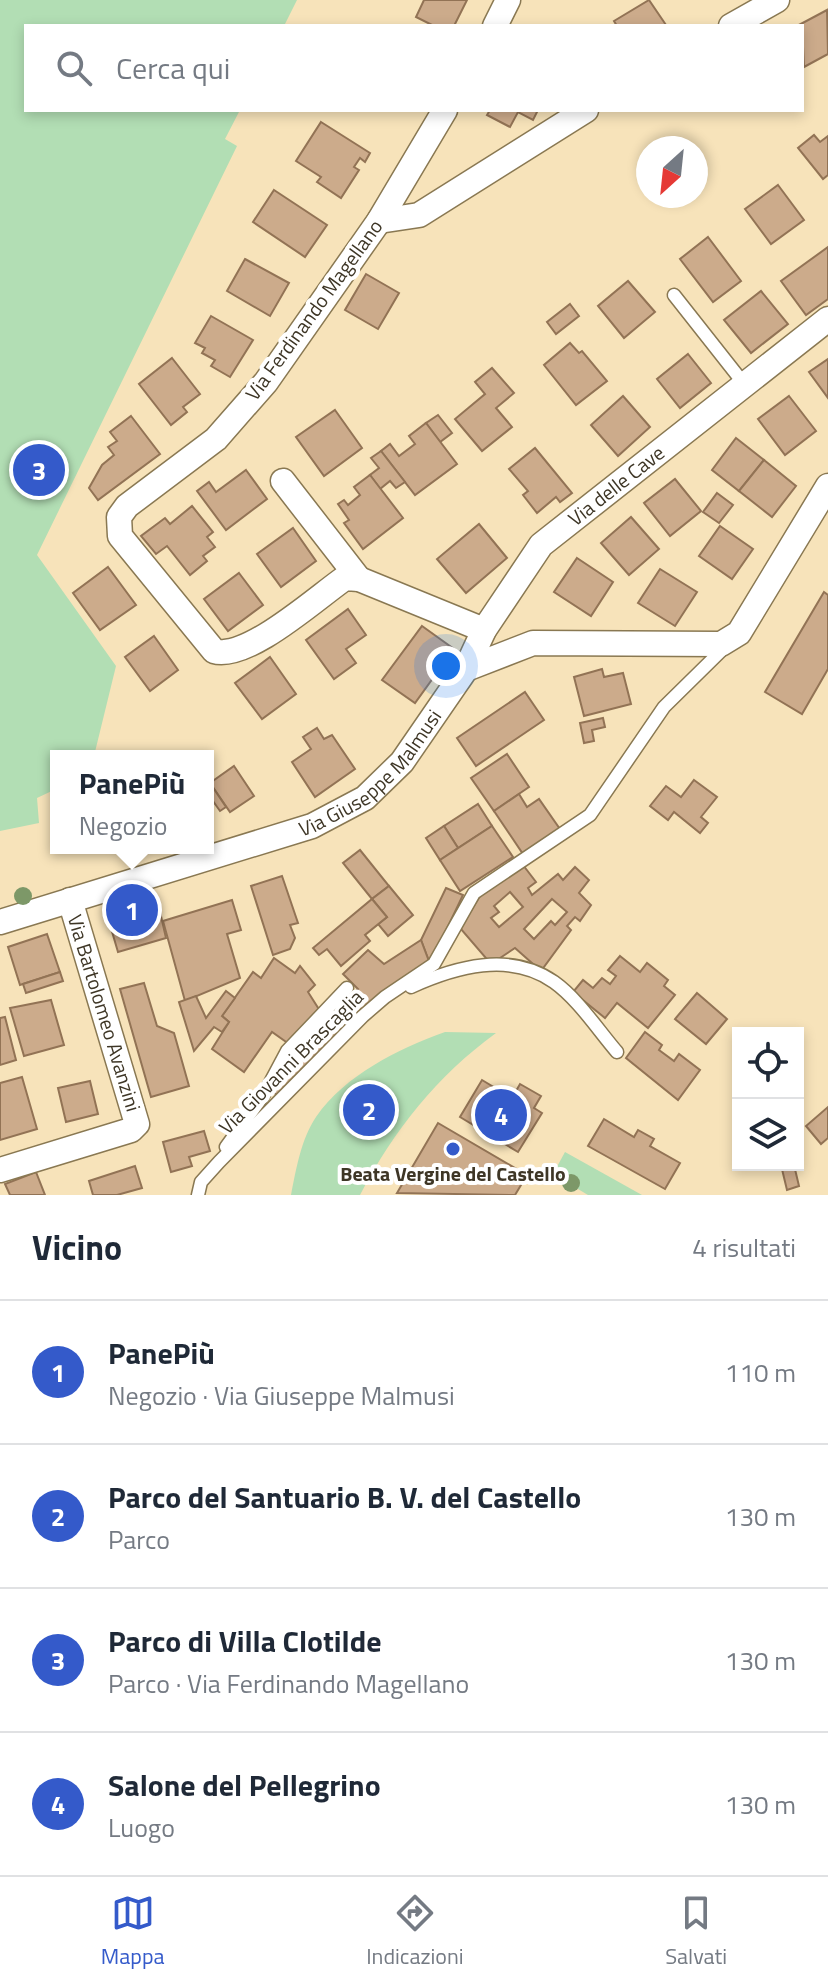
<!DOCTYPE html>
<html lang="it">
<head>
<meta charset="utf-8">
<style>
	:root { --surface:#fff; --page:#f6f6f7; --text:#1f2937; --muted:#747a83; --line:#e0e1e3; --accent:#345aca }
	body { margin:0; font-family:"Titillium Web",sans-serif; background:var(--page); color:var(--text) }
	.controls { position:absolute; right:24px; bottom:24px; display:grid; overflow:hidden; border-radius:0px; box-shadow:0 4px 12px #0003 }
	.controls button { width:72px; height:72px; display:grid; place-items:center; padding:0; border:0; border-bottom:2px solid var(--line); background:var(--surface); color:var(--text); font:40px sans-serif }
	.compass { position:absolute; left:636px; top:136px; width:72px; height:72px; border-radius:50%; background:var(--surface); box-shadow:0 4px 12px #0003; rotate:207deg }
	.you { position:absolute; left:446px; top:666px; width:28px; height:28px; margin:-20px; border:6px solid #fff; border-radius:50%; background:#1a73e8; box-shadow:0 0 0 12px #1a73e833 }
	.badge { display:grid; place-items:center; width:52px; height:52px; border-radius:50%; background:var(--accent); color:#fff; font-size:26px; font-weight:700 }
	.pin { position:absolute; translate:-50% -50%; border:4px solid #fff; box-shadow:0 2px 8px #0006 }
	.popup { position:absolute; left:50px; top:750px; width:164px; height:104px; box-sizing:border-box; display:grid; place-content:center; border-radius:0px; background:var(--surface); filter:drop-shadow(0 2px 6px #0005); font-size:26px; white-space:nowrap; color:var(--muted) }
	.popup b { font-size:30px; color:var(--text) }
	.popup::after { content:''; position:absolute; left:50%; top:100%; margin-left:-16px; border:16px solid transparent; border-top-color:var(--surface) }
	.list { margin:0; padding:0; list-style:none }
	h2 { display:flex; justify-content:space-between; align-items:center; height:104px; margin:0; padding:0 32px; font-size:34px }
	h2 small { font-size:26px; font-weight:400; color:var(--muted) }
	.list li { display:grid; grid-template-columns:52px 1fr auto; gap:24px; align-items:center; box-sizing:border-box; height:144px; padding:0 32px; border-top:2px solid var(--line) }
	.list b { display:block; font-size:30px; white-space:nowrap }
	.list p { margin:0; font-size:26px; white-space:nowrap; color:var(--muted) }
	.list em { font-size:26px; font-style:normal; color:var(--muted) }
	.icon { flex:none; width:44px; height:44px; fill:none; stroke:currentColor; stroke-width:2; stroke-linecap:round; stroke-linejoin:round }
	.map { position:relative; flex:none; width:828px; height:1195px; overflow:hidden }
	.search { position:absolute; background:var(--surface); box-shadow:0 4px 12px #0003; left:24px; right:24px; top:24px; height:88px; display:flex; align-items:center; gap:20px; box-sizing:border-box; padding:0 28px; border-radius:0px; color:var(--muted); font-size:30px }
	.sheet { height:680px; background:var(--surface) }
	nav { display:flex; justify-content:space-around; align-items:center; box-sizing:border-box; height:112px; border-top:2px solid var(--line); background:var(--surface); font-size:22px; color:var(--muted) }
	nav a { display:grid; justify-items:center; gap:4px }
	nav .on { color:var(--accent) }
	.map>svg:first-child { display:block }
	.green { fill:#b2deb4 }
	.building { fill:#ccab8b; stroke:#927355; stroke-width:2; fill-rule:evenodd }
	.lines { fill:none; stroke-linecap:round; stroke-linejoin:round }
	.lane-casing { stroke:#897852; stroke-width:15 }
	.street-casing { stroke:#897852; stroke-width:27 }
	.lane { stroke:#fff; stroke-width:12 }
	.street { stroke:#fff; stroke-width:24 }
	.tree { fill:#7d9868 }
	.poi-dot { fill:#345aca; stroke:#fff; stroke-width:3 }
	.labels { text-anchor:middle; stroke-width:8; stroke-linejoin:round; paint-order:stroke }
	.street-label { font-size:20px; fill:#3e3626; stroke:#fff }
	.poi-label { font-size:20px; font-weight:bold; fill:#3e3626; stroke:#fff }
</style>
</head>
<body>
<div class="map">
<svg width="828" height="1195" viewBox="0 0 828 1195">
	<rect width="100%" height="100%" fill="#f7e3ba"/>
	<g class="green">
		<polygon points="0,0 297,0 284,26 26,26 26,110 240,110 225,139 237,146 37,555 116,666 94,756 56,756 56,789 37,798 39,823 0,831"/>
		<path d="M445,1032l51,1c-59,43 -102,97 -136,162h-69c5,-25 10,-56 25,-78 29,-42 82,-68 129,-85z"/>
		<polygon points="565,1152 642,1195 588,1195 553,1174"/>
	</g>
	<g class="building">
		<polygon points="424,0 467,0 454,26 434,26 416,17"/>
		<polygon points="649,0 666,25 617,26 614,21"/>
		<polygon points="827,10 828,54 804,67 802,26 797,26"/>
		<polygon points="490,110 538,110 533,120 518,112 510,127 487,115"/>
		<polygon points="321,122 370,153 365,162 360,158 354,167 359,170 341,198 317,182 321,177 296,161"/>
		<polygon points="814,135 820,142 828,136 828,175 823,179 798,148"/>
		<polygon points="778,185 804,220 771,244 745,209"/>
		<polygon points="274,190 327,225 305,257 253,222"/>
		<polygon points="708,237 741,281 713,302 680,259"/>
		<polygon points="828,247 828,299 806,315 781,281"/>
		<polygon points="245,259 289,283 270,316 227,291"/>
		<polygon points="366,274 399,293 378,329 345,310"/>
		<polygon points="628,281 655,312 624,338 598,306"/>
		<polygon points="761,291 788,324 751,353 724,320"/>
		<polygon points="570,304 579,316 556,334 547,322"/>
		<polygon points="211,316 253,340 230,377 211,366 215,360 202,353 205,348 195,343"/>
		<polygon points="570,343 579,353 582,351 607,381 576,405 544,365"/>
		<polygon points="688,354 711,383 680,408 657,379"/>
		<polygon points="172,358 200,394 183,407 187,412 171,425 139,384"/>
		<polygon points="828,359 828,398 809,372"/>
		<polygon points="492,368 514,393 496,408 512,427 482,451 455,419 485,394 475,382"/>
		<polygon points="623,396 650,427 618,456 591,425"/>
		<polygon points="789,396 816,431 785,455 758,419"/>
		<polygon points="335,410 362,448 324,476 296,437"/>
		<polygon points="438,415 452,433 440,442 426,423"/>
		<polygon points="131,416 160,454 98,500 89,488 102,465 114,455 108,447 117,441 110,432"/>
		<polygon points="426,423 457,464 415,495 381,451 390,444 399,456 415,444 409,436"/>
		<polygon points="736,438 764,460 739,491 712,470"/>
		<polygon points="535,448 572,493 560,502 556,497 537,513 523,495 528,491 509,469"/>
		<polygon points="381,451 405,482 396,488 390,481 380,489 370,475 379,468 371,458"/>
		<polygon points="764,460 796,486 772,517 739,491"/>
		<polygon points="246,470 267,499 226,530 197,491 209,482 216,492"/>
		<polygon points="370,475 403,518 363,549 344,523 349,520 338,504 344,500 348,505 360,495 354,487"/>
		<polygon points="675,479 701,511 670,536 644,503"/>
		<polygon points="717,493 733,505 719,523 703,512"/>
		<polygon points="192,506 213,532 207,537 215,547 203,556 207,561 190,575 167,546 156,554 141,536 165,518 170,524"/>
		<polygon points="631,517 659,549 629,575 601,543"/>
		<polygon points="479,524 507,558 466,593 437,559"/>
		<polygon points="720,526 753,549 732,579 699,556"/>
		<polygon points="293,528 316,561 281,587 257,554"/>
		<polygon points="577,558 613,582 591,616 554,592"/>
		<polygon points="108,567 136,605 100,630 73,593"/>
		<polygon points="660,569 697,592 675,626 638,603"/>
		<polygon points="239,573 263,605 228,631 204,599"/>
		<polygon points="824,592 828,595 828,669 802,714 765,692"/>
		<polygon points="348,609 366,635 346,649 356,663 334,679 306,640"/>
		<polygon points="422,626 454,649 415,703 382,680"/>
		<polygon points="154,636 178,670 150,691 125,657"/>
		<polygon points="270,657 296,694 262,719 235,683"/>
		<polygon points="602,669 604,677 623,673 631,704 584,716 574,677"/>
		<polygon points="525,692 544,720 476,766 457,738"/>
		<polygon points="603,718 605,727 592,730 594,741 584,743 580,723"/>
		<polygon points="317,728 324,739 332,735 355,769 315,797 292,762 311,749 303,737"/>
		<polygon points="507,754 529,787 494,811 471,778"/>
		<polygon points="234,766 254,796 230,812 210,783"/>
		<polygon points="694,780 717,797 701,817 708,823 700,833 674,812 668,820 650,806 666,786 681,797"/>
		<polygon points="210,783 226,807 220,811 208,794"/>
		<polygon points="519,794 527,807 539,799 562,832 525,857 494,811"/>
		<polygon points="478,804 492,826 458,848 444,826"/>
		<polygon points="444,826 458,848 440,860 426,838"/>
		<polygon points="492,826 513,857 460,891 440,860"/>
		<polygon points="360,850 389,886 372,899 343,863"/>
		<path d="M523,865l13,17 -8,6 4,7 26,-21 5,6 12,-13 14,13 -10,13 12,12 -11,16 -5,-4 -8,9 4,4 -30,41 -26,-23 -24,16 -31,-36 25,-40zM510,892l13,15 -24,20 -8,-9 8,-6 -5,-6zM552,899l15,13 -12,13 -4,-4 -17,18 -10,-10z"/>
		<polygon points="282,876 298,923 290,925 295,938 290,949 273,955 251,886"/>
		<polygon points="389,886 413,915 388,936 378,924 387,917 372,899"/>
		<polygon points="446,888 463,895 430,964 421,940"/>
		<polygon points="372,899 387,917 365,935 370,941 341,966 327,949 319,955 313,948"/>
		<polygon points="232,900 241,930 227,934 240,978 185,1001 163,921"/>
		<polygon points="158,903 166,938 118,952 108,918"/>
		<polygon points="47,934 60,972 20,985 8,947"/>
		<polygon points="421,940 430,964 279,1097 271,1090 288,1058 358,989 343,974 368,950 384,964"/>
		<polygon points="620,956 640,972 647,963 668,980 664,986 675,995 648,1028 617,1003 605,1018 573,992 583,980 593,988 602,978 610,984 616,976 608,970"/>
		<polygon points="274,958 295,973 300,966 315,985 308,992 320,1011 289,1044 272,1032 244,1072 212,1049 229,1022 222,1016 253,972 261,978"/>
		<polygon points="60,972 63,981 26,993 23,984"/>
		<polygon points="144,983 157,1026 174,1033 189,1086 151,1097 120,989"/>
		<polygon points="226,991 235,998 222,1016 229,1022 222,1032 214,1027 194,1051 179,1002 196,996 206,1018"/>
		<polygon points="697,993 727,1019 706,1044 675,1019"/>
		<polygon points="51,1000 64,1045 24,1056 10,1008"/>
		<polygon points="5,1017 16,1060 0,1065 0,1018"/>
		<polygon points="645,1032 662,1045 659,1050 674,1061 679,1054 700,1070 678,1100 626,1058"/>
		<polygon points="22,1077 37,1129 0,1140 0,1083"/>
		<polygon points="482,1080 512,1098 520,1084 541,1096 534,1108 542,1113 518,1152 460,1117"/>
		<polygon points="90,1081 98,1114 66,1122 58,1088"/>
		<polygon points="828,1107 828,1138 821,1144 806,1126"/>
		<polygon points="604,1119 634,1137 638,1130 654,1139 650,1146 680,1163 665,1189 588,1146"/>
		<polygon points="438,1123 527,1175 515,1195 397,1193"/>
		<polygon points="204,1131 210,1151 189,1157 192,1166 171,1172 163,1142"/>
		<polygon points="781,1165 794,1165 799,1186 787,1190"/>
		<polygon points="135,1166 142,1188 117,1195 93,1195 89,1181"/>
		<polygon points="36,1172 45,1195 10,1195 5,1184"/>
	</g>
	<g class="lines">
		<g class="lane-casing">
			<g id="lane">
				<polyline points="674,295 745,385"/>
				<path d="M411,987c44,-20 99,-36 143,-5 24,17 44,48 63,70"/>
				<polyline points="226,1147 263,1096 287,1051 347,988"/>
				<polyline points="198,1195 201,1182 219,1162 363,1016 385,997 434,964 474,893 590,815 664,707 725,647"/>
			</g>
		</g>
		<g class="street-casing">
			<g id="street">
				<polyline points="495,26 508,0"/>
				<polyline points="731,26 777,0"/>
				<path d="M445,110l-66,111 -113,161 -50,57 -89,67 -8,11 1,19 94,115c33,10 102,-53 131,-73l14,1 125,51"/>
				<polyline points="379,221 419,215 586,110"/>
				<polyline points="283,481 359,579"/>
				<polyline points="466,669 533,643 721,644 739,633 828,486"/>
				<path id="s1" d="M0,922l312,-96 53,-28 37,-36 64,-93 18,-39 57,-85 287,-226"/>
				<polyline points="0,1170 131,1130 137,1124 70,900"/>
			</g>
		</g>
		<use href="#lane" class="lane"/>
		<use href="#street" class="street"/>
	</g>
	<g class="tree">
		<circle cx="23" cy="896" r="9"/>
		<circle cx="571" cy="1183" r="9"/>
	</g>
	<circle class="poi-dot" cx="453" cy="1149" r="8"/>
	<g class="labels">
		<g class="street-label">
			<text transform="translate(314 310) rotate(-54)" y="7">Via Ferdinando Magellano</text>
			<text dy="7" stroke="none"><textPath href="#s1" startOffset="792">Via delle Cave</textPath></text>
			<text dy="7" stroke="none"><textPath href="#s1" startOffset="406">Via Giuseppe Malmusi</textPath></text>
			<text transform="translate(104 1013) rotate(73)" y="7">Via Bartolomeo Avanzini</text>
			<text transform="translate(291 1062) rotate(-45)" y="7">Via Giovanni Brascaglia</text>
		</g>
		<g class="poi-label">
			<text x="453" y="1181">Beata Vergine del Castello</text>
		</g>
	</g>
</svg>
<div class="controls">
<button><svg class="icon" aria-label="locate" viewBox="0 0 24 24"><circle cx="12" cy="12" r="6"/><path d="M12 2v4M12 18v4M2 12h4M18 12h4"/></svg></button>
<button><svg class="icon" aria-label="layers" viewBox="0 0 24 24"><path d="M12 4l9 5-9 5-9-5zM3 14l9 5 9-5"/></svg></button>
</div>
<svg class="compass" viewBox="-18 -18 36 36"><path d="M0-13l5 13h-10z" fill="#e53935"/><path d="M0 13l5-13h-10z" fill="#747a83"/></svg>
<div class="you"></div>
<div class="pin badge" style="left:132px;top:910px">1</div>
<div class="popup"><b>PanePiù</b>Negozio</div>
<div class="pin badge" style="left:369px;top:1110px">2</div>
<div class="pin badge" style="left:39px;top:470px">3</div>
<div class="pin badge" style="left:501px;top:1115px">4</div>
<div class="search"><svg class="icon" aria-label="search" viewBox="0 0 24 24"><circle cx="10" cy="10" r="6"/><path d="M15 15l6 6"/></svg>Cerca qui</div>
</div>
<section class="sheet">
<h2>Vicino<small>4 risultati</small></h2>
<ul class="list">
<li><span class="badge">1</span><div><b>PanePiù</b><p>Negozio · Via Giuseppe Malmusi</p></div><em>110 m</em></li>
<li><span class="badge">2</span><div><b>Parco del Santuario B. V. del Castello</b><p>Parco</p></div><em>130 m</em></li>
<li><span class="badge">3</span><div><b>Parco di Villa Clotilde</b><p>Parco · Via Ferdinando Magellano</p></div><em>130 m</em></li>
<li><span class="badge">4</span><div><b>Salone del Pellegrino</b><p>Luogo</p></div><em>130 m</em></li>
</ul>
</section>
<nav>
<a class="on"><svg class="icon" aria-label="map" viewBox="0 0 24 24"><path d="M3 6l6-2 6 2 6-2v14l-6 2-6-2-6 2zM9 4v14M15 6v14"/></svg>Mappa</a>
<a><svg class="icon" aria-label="directions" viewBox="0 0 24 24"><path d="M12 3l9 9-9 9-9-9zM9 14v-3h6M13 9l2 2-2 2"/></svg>Indicazioni</a>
<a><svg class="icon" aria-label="saved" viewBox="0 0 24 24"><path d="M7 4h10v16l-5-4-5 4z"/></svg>Salvati</a>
</nav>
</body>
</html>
